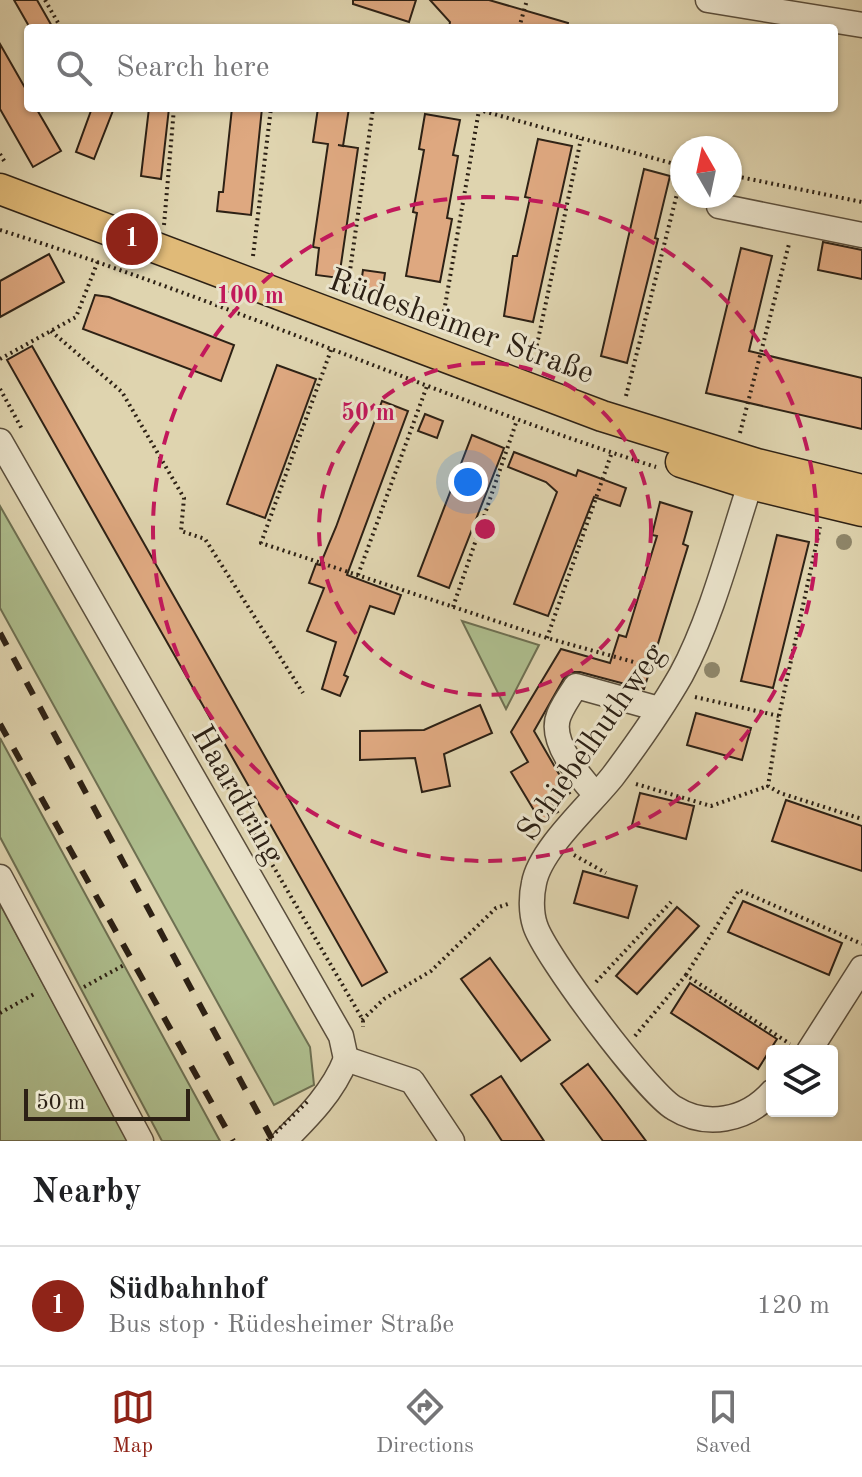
<!DOCTYPE html>
<html lang="en">
<head>
<meta charset="utf-8">
<style>
	:root { --surface:#fff; --page:#f6f6f6; --text:#202124; --muted:#757577; --line:#e0e0e0; --accent:#8f2418 }
	body { margin:0; font-family:"Old Standard TT",serif; background:var(--page); color:var(--text) }
	.controls { position:absolute; right:24px; bottom:24px; display:grid; overflow:hidden; border-radius:8px; box-shadow:0 2px 6px #0004 }
	.controls button { width:72px; height:72px; display:grid; place-items:center; padding:0; border:0; border-bottom:2px solid var(--line); background:var(--surface); color:var(--text); font:40px sans-serif }
	.compass { position:absolute; left:670px; top:136px; width:72px; height:72px; border-radius:50%; background:var(--surface); box-shadow:0 2px 6px #0004; rotate:351deg }
	.scale { position:absolute; left:24px; bottom:20px; width:166px; box-sizing:border-box; padding-left:8px; border:4px solid #2d2115; border-top:0; font-size:22px; line-height:28px; white-space:nowrap; color:#2d2115; -webkit-text-stroke:6px #eae3cb; paint-order:stroke }
	.you { position:absolute; left:468px; top:482px; width:28px; height:28px; margin:-20px; border:6px solid #fff; border-radius:50%; background:#1a73e8; box-shadow:0 0 0 12px #1a73e833 }
	.badge { display:grid; place-items:center; width:52px; height:52px; border-radius:50%; background:var(--accent); color:#fff; font-size:26px; font-weight:700 }
	.pin { position:absolute; translate:-50% -50%; border:4px solid #fff; box-shadow:0 2px 8px #0006 }
	.list { margin:0; padding:0; list-style:none }
	h2 { display:flex; justify-content:space-between; align-items:center; height:104px; margin:0; padding:0 32px; font-size:34px }
	h2 small { font-size:26px; font-weight:400; color:var(--muted) }
	.list li { display:grid; grid-template-columns:52px 1fr auto; gap:24px; align-items:center; box-sizing:border-box; height:120px; padding:0 32px; border-top:2px solid var(--line) }
	.list b { display:block; font-size:30px; white-space:nowrap }
	.list p { margin:0; font-size:26px; white-space:nowrap; color:var(--muted) }
	.list em { font-size:26px; font-style:normal; color:var(--muted) }
	.icon { flex:none; width:44px; height:44px; fill:none; stroke:currentColor; stroke-width:2; stroke-linecap:round; stroke-linejoin:round }
	.map { position:relative; flex:none; width:862px; height:1141px; overflow:hidden }
	.search { position:absolute; background:var(--surface); box-shadow:0 2px 6px #0004; left:24px; right:24px; top:24px; height:88px; display:flex; align-items:center; gap:20px; box-sizing:border-box; padding:0 28px; border-radius:8px; color:var(--muted); font-size:30px }
	.sheet { height:224px; background:var(--surface) }
	nav { display:flex; justify-content:space-around; align-items:center; box-sizing:border-box; height:112px; border-top:2px solid var(--line); background:var(--surface); font-size:22px; color:var(--muted) }
	nav a { display:grid; justify-items:center; gap:4px }
	nav .on { color:var(--accent) }
	.map>svg:first-child { display:block }
	.green { fill:#aebe8e; stroke:#6e7052; stroke-width:2 }
	.building { fill:#dea880; stroke:#2d2115; stroke-width:2 }
	.lines { fill:none; stroke-linecap:round; stroke-linejoin:round }
	.minor-casing { stroke:#5a4e3c; stroke-width:27 }
	.major-casing { stroke:#2d2115; stroke-width:33 }
	.path { stroke:#2d2115; stroke-width:4; stroke-dasharray:2 4; stroke-linecap:butt }
	.minor { stroke:#eae3cb; stroke-width:24 }
	.major { stroke:#e0ba78; stroke-width:30 }
	.rail { stroke:#2d2115; stroke-width:6; stroke-dasharray:14 14; stroke-linecap:butt }
	.path-bridge { stroke:#2d2115; stroke-width:4; stroke-dasharray:2 4; stroke-linecap:butt }
	.tree { fill:#8f876b }
	.ring { fill:none; stroke:#c2185b; stroke-width:4; stroke-dasharray:14 10 }
	.labels { text-anchor:middle; stroke-width:6; stroke-linejoin:round; paint-order:stroke }
	.street-label { font-size:32px; fill:#2d2115; stroke:#eae3cb }
	.centre { fill:#c2185b; stroke:#eae3cb; stroke-width:4 }
	.ring-label { font-size:24px; text-anchor:middle; font-weight:bold; fill:#c2185b; stroke:#eae3cb; stroke-width:6; stroke-linejoin:round; paint-order:stroke }
</style>
</head>
<body>
<div class="map">
<svg width="862" height="1141" viewBox="0 0 862 1141">
	<rect width="100%" height="100%" fill="#dfd4af"/>
	<filter id="stains"><feTurbulence type="fractalNoise" baseFrequency=".0025" numOctaves="4"/><feColorMatrix values="0 0 0 0 .2 0 0 0 0 .09 0 0 0 0 .02 0 0 0 .5 -.17"/></filter>
	<radialGradient id="worn" r=".72"><stop offset=".6" stop-color="#630" stop-opacity="0"/><stop offset="1" stop-color="#630" stop-opacity=".3"/></radialGradient>
	<g class="green">
		<polygon points="0,506 310,1047 314,1085 274,1105 0,608"/>
		<polygon points="462,621 539,645 506,709"/>
		<polygon points="0,738 220,1141 162,1141 0,837"/>
		<polygon points="0,904 128,1141 0,1141"/>
	</g>
	<g class="building">
		<polygon points="14,0 37,0 53,28 30,28"/>
		<polygon points="353,0 416,0 409,22 353,4"/>
		<polygon points="430,0 489,0 568,23 567,28 449,28 450,22"/>
		<polygon points="0,44 28,93 28,108 36,108 61,151 33,167 0,109"/>
		<polygon points="92,108 114,108 94,159 76,152"/>
		<polygon points="149,108 169,108 161,179 141,176"/>
		<polygon points="232,108 262,108 251,215 217,211 219,192 223,192"/>
		<polygon points="318,108 349,108 343,146 338,145 358,148 339,278 316,275 319,248 313,247 328,144 313,142"/>
		<polygon points="425,114 460,120 453,155 458,156 447,218 452,219 440,282 406,276 417,213 413,212 424,150 419,149"/>
		<polygon points="538,139 572,146 533,322 504,316 513,256 517,256 530,198 525,197"/>
		<polygon points="644,169 670,176 655,238 658,239 627,363 601,356"/>
		<polygon points="823,242 862,250 862,279 818,270"/>
		<polygon points="741,248 772,256 749,351 862,378 862,429 706,393"/>
		<polygon points="49,254 64,282 0,317 0,281"/>
		<polygon points="363,270 385,273 382,294 360,291"/>
		<polygon points="95,295 109,297 234,345 221,381 83,329"/>
		<polygon points="32,346 387,972 362,986 7,360"/>
		<polygon points="277,365 316,379 265,518 227,504"/>
		<polygon points="382,401 408,411 347,575 401,595 394,614 370,606 344,675 348,677 340,696 322,689 336,642 307,631 324,588 309,583 316,564 320,565 336,527"/>
		<polygon points="425,414 443,421 437,438 418,431"/>
		<polygon points="472,435 504,448 449,588 418,576"/>
		<polygon points="514,452 576,476 578,470 626,488 620,506 594,497 548,616 514,604 557,492 546,482 508,467"/>
		<polygon points="660,502 692,512 683,544 688,546 644,689 580,672 570,672 564,678 534,731 570,793 552,803 558,812 541,822 511,772 528,762 511,732 561,649 610,663 619,635 626,637 631,621 657,536 652,535"/>
		<polygon points="777,535 809,542 773,688 741,681"/>
		<polygon points="480,705 492,733 444,754 450,786 422,792 415,758 360,760 360,731 424,730"/>
		<polygon points="696,713 751,728 742,760 687,745"/>
		<polygon points="640,793 694,806 686,839 632,825"/>
		<polygon points="786,800 862,826 862,871 772,841"/>
		<polygon points="583,871 637,886 628,918 574,903"/>
		<polygon points="743,901 842,943 829,975 728,932"/>
		<polygon points="677,907 699,926 637,994 616,976"/>
		<polygon points="490,958 550,1040 521,1061 461,979"/>
		<polygon points="690,983 777,1039 758,1069 671,1013"/>
		<polygon points="588,1064 620,1106 646,1141 603,1141 561,1084"/>
		<polygon points="501,1076 544,1141 502,1141 487,1118 471,1095"/>
	</g>
	<g class="lines">
		<g class="minor-casing">
			<g id="minor">
				<polyline points="708,0 862,25"/>
				<polyline points="719,206 862,235"/>
				<polyline points="0,441 341,1036 346,1059"/>
				<path d="M755,469c-22,65 -42,147 -74,206 -20,35 -44,69 -68,101 -22,28 -73,73 -79,107 -3,13 -3,30 1,42 9,30 112,167 139,183 32,20 72,13 98,-16"/>
				<path d="M596,795c-16,-18 -48,-54 -37,-80 4,-10 11,-20 17,-29l83,23"/>
				<polyline points="0,877 141,1141"/>
				<polyline points="809,1051 862,968"/>
				<polyline points="346,1059 412,1081 452,1141"/>
				<path d="M284,1141c25,-25 49,-49 62,-82"/>
			</g>
		</g>
		<g class="major-casing">
			<g id="major">
				<polyline points="0,189 602,416 757,464 862,490"/>
				<polyline points="681,462 750,484 862,511"/>
			</g>
		</g>
		<g class="path">
			<polyline points="45,0 61,28"/>
			<polyline points="519,28 527,0"/>
			<polyline points="472,108 682,166"/>
			<polyline points="0,154 6,164"/>
			<polyline points="730,175 862,202"/>
			<polyline points="164,225 174,108"/>
			<path d="M0,230c222,69 434,166 656,237"/>
			<polyline points="253,256 271,108"/>
			<polyline points="347,292 373,108"/>
			<polyline points="441,329 479,110"/>
			<polyline points="51,331 122,392 184,498 181,531 205,539 303,693"/>
			<polyline points="331,350 261,543 547,638 659,669"/>
			<polyline points="0,359 76,317 98,261"/>
			<polyline points="533,363 581,139"/>
			<polyline points="0,389 23,431"/>
			<polyline points="626,396 682,174"/>
			<polyline points="740,433 789,244"/>
			<polyline points="358,575 427,386"/>
			<polyline points="453,607 517,420"/>
			<polyline points="547,638 612,452"/>
			<polyline points="695,697 779,716 768,786 780,793 862,819"/>
			<polyline points="779,716 820,527"/>
			<polyline points="224,782 363,1020 363,1027"/>
			<polyline points="636,784 711,806 768,786"/>
			<polyline points="574,855 606,873"/>
			<polyline points="686,975 739,890 862,944"/>
			<polyline points="596,982 671,902"/>
			<polyline points="84,987 124,965"/>
			<polyline points="0,1013 36,993"/>
			<polyline points="362,1020 384,999 431,971 496,908 511,903"/>
			<polyline points="635,1036 686,975 790,1044"/>
		</g>
		<use href="#minor" class="minor"/>
		<use href="#major" class="major"/>
		<g class="rail">
			<polyline points="0,633 273,1141"/>
			<polyline points="0,724 233,1141"/>
		</g>
		<polyline class="path-bridge" points="267,1141 309,1100"/>
	</g>
	<g class="tree">
		<circle cx="844" cy="542" r="8"/>
		<circle cx="712" cy="670" r="8"/>
	</g>
	<g class="ring">
		<circle cx="485" cy="529" r="166"/>
		<circle cx="485" cy="529" r="332"/>
	</g>
	<g class="labels">
		<g class="street-label">
			<text transform="translate(462 325) rotate(20)" y="11">Rüdesheimer Straße</text>
			<text transform="translate(590 741) rotate(-55)" y="11">Schiebelhuthweg</text>
			<text transform="translate(239 794) rotate(60)" y="11">Haardtring</text>
		</g>
	</g>
	<circle cx="485" cy="529" r="12" class="centre"/>
	<g class="ring-label">
		<text x="250" y="303">100 m</text>
		<text x="368" y="420">50 m</text>
	</g>
	<rect width="100%" height="100%" filter="url(#stains)"/>
	<rect width="100%" height="100%" fill="url(#worn)"/>
</svg>
<div class="controls">
<button><svg class="icon" aria-label="layers" viewBox="0 0 24 24"><path d="M12 4l9 5-9 5-9-5zM3 14l9 5 9-5"/></svg></button>
</div>
<svg class="compass" viewBox="-18 -18 36 36"><path d="M0-13l5 13h-10z" fill="#e53935"/><path d="M0 13l5-13h-10z" fill="#757577"/></svg>
<div class="scale">50 m</div>
<div class="you"></div>
<div class="pin badge" style="left:132px;top:239px">1</div>
<div class="search"><svg class="icon" aria-label="search" viewBox="0 0 24 24"><circle cx="10" cy="10" r="6"/><path d="M15 15l6 6"/></svg>Search here</div>
</div>
<section class="sheet">
<h2>Nearby<small></small></h2>
<ul class="list">
<li><span class="badge">1</span><div><b>Südbahnhof</b><p>Bus stop · Rüdesheimer Straße</p></div><em>120 m</em></li>
</ul>
</section>
<nav>
<a class="on"><svg class="icon" aria-label="map" viewBox="0 0 24 24"><path d="M3 6l6-2 6 2 6-2v14l-6 2-6-2-6 2zM9 4v14M15 6v14"/></svg>Map</a>
<a><svg class="icon" aria-label="directions" viewBox="0 0 24 24"><path d="M12 3l9 9-9 9-9-9zM9 14v-3h6M13 9l2 2-2 2"/></svg>Directions</a>
<a><svg class="icon" aria-label="saved" viewBox="0 0 24 24"><path d="M7 4h10v16l-5-4-5 4z"/></svg>Saved</a>
</nav>
</body>
</html>
